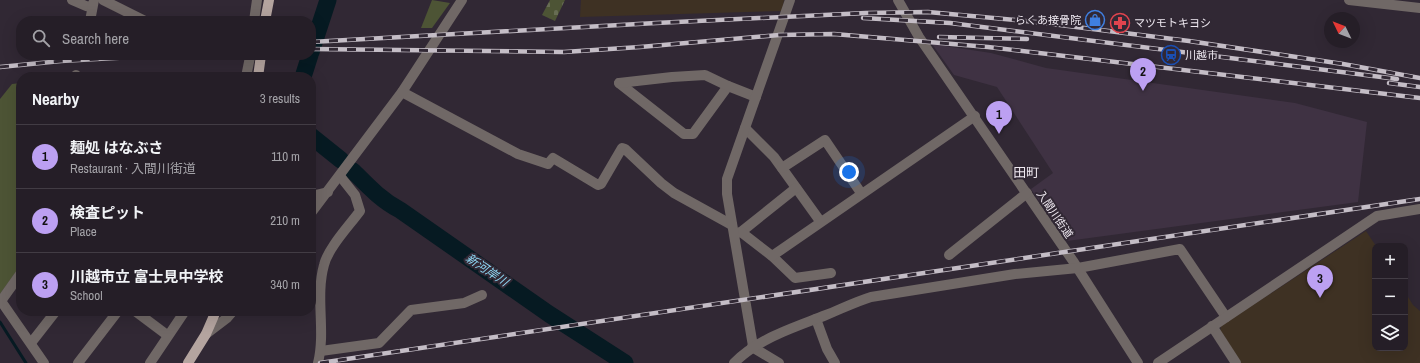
<!DOCTYPE html>
<html lang="en">
<head>
<meta charset="utf-8">
<style>
	:root { --surface:#251e27; --page:#312b33; --text:#f1f3f6; --muted:#a3a2a7; --line:#423c44; --accent:#bca0f2 }
	body { margin:0; font-family:"Archivo Narrow","Noto Sans JP",sans-serif; background:var(--page); color:var(--text) }
	.controls { position:absolute; right:12px; bottom:12px; display:grid; overflow:hidden; border-radius:8px; box-shadow:0 4px 16px #0002 }
	.controls button { width:36px; height:36px; display:grid; place-items:center; padding:0; border:0; border-bottom:1px solid var(--line); background:var(--surface); color:var(--text); font:20px sans-serif }
	.compass { position:absolute; left:1324px; top:12px; width:36px; height:36px; border-radius:50%; background:var(--surface); box-shadow:0 4px 16px #0002; rotate:313deg }
	.you { position:absolute; left:849px; top:172px; width:14px; height:14px; margin:-10px; border:3px solid #fff; border-radius:50%; background:#1a73e8; box-shadow:0 0 0 6px #1a73e833 }
	.badge { display:grid; place-items:center; width:26px; height:26px; border-radius:50%; background:var(--accent); color:#111; font-size:13px; font-weight:700 }
	.pin { position:absolute; translate:-50% -33px; filter:drop-shadow(0 1px 2px #0008) }
	.pin::after { content:''; position:absolute; top:21px; width:14px; height:12px; background:inherit; clip-path:polygon(0 0,100% 0,50% 100%) }
	.list { margin:0; padding:0; list-style:none }
	h2 { display:flex; justify-content:space-between; align-items:center; height:52px; margin:0; padding:0 16px; font-size:17px }
	h2 small { font-size:13px; font-weight:400; color:var(--muted) }
	.list li { display:grid; grid-template-columns:26px 1fr auto; gap:12px; align-items:center; box-sizing:border-box; height:64px; padding:0 16px; border-top:1px solid var(--line) }
	.list b { display:block; font-size:15px; white-space:nowrap }
	.list p { margin:0; font-size:13px; white-space:nowrap; color:var(--muted) }
	.list em { font-size:13px; font-style:normal; color:var(--muted) }
	.icon { flex:none; width:22px; height:22px; fill:none; stroke:currentColor; stroke-width:2; stroke-linecap:round; stroke-linejoin:round }
	.map { position:relative; flex:none; width:1420px; height:363px; overflow:hidden }
	.search { position:absolute; background:var(--surface); box-shadow:0 4px 16px #0002; left:16px; top:16px; width:300px; height:44px; display:flex; align-items:center; gap:10px; box-sizing:border-box; padding:0 14px; border-radius:16px; color:var(--muted); font-size:15px }
	.panel { position:absolute; background:var(--surface); box-shadow:0 4px 16px #0002; left:16px; top:72px; width:300px; height:244px; border-radius:16px }
	.map>svg:first-child { display:block }
	.built { fill:#3f3243 }
	.education { fill:#3e3123 }
	.cemetery { fill:url(#cemetery-stones) }
	.green { fill:#4d5435 }
	.lines { fill:none; stroke-linecap:round; stroke-linejoin:round }
	.stream { stroke:#061a22; stroke-width:3 }
	.river { stroke:#061a22; stroke-width:17 }
	.minor { stroke:#706866; stroke-width:10 }
	.major { stroke:#b4a49f; stroke-width:10 }
	.rail-casing { stroke:#c4bdc6; stroke-width:4.5 }
	.rail { stroke:#312834; stroke-width:3; stroke-dasharray:9; stroke-linecap:butt }
	.labels { text-anchor:middle; stroke-width:4; stroke-linejoin:round; paint-order:stroke }
	.poi-label { font-size:11px; fill:#efe9f1; stroke:#312834; text-anchor:start }
	.street-label { font-size:11px; fill:#efe9f1; stroke:#312834 }
	.water-label { font-size:12px; font-style:italic; fill:#8fd9f6; stroke:#312834 }
	.quarter-label { font-size:13px; fill:#efe9f1; stroke:#312834 }
</style>
</head>
<body>
<div class="map">
<svg width="1420" height="363" viewBox="0 0 1420 363">
	<defs>
		<pattern id="cemetery-stones" width="16" height="16" patternUnits="userSpaceOnUse"><rect width="16" height="16" fill="#4d5435"/><path d="M2 7V4a2 2 0 0 1 4 0v3zM10 15v-3a2 2 0 0 1 4 0v3z" fill="#676d53"/></pattern>
	</defs>
	<rect width="100%" height="100%" fill="#312834"/>
	<polygon class="built" points="932,44 991,53 1046,68 1295,103 1367,122 1358,202 1067,241 1031,189 1053,173 997,87 954,75"/>
	<g class="education">
		<polygon points="581,0 784,0 782,11 580,17"/>
		<polygon points="1366,231 1376,246 1375,348 1405,348 1405,292 1413,305 1420,311 1420,363 1240,363 1220,332 1221,326"/>
	</g>
	<polygon class="cemetery" points="550,0 565,0 555,21 542,15"/>
	<g class="green">
		<polygon points="432,0 450,3 432,28 421,28"/>
		<polygon points="21,83 21,265 0,294 0,99 12,84"/>
	</g>
	<g class="lines">
		<polyline class="stream" points="0,322 26,363"/>
		<g class="river">
			<polyline points="311,52 328,0"/>
			<polyline points="303,77 310,55"/>
			<polyline points="311,136 341,160"/>
			<path d="M353,171c15,15 28,29 47,39l149,104 76,49"/>
		</g>
		<g class="minor">
			<polyline points="72,0 86,6 92,7"/>
			<polyline points="103,0 145,21"/>
			<polyline points="898,0 919,37 1073,261 1138,363"/>
			<polyline points="1349,0 1420,8"/>
			<polyline points="90,21 94,0"/>
			<polyline points="254,21 257,0"/>
			<polyline points="75,77 76,75"/>
			<polyline points="246,77 250,57"/>
			<polyline points="619,83 684,134 693,134 728,86"/>
			<polyline points="619,83 672,77 705,75 728,86 756,97"/>
			<polyline points="402,92 518,154 548,164 553,158 598,185 601,184 622,148 625,149 661,183 674,193 732,225"/>
			<polyline points="745,128 774,157 820,221"/>
			<polyline points="782,168 825,140 861,193"/>
			<polyline points="311,196 328,192"/>
			<polyline points="311,213 402,92 462,0"/>
			<polyline points="741,232 796,188"/>
			<polyline points="734,234 741,232 772,256 795,278 831,273"/>
			<polyline points="949,255 1027,193"/>
			<polyline points="772,256 975,116"/>
			<polyline points="21,273 1,301 44,363"/>
			<polyline points="135,311 167,335"/>
			<polyline points="816,319 827,349 835,363"/>
			<polyline points="1212,326 1236,363"/>
			<polyline points="206,334 227,318 233,311"/>
			<polyline points="31,343 56,311"/>
			<polyline points="753,346 727,194 727,179 790,0"/>
			<polyline points="752,347 779,363"/>
			<polyline points="321,351 379,343 411,310 464,303 482,295"/>
			<polyline points="78,363 118,311"/>
			<polyline points="150,363 185,311"/>
			<path d="M318,363c8,-32 -3,-66 6,-98 4,-17 25,-39 36,-54l-5,-16 -15,-19"/>
			<path d="M734,363c25,-25 59,-35 92,-48 15,-6 29,-13 45,-18l144,-23 63,-6 102,-19 46,68"/>
			<polyline points="1158,363 1377,216 1420,209"/>
		</g>
		<g class="major">
			<polyline points="265,21 269,0"/>
			<polyline points="258,77 261,55"/>
			<polyline points="188,363 206,334 216,311"/>
		</g>
		<g class="rail-casing">
			<g id="rail">
				<polyline points="863,18 950,23 1397,79"/>
				<polyline points="939,37 1027,39"/>
				<polyline points="311,42 656,23 866,13 928,12 1036,22 1189,41 1343,64 1420,78"/>
				<polyline points="311,49 564,52 640,47 779,35 834,34 988,47 1420,98"/>
				<polyline points="0,67 61,61 169,55"/>
				<polyline points="1389,83 1420,87"/>
				<polyline points="320,363 1420,199"/>
			</g>
		</g>
		<use href="#rail" class="rail"/>
	</g>
	<defs>
		<g id="shop-ring" transform="scale(1)"><circle r="9.5" fill="#312834" stroke="#3f7fe0" stroke-width="1.5"/><path d="M-5-2.5h2.3a2.7 3.5 0 0 1 5.4 0H5L5.5 6h-11ZM-1.5-2.5h3a1.5 2.3 0 0 0-3 0Z" fill="#3f7fe0"/></g>
		<g id="pharmacy-ring" transform="scale(1)"><circle r="9.5" fill="#312834" stroke="#e0444e" stroke-width="1.5"/><path d="M-2-6h4v4h4v4h-4v4h-4v-4h-4v-4h4Z" fill="#e0444e"/></g>
		<g id="station-ring" transform="scale(1)"><circle r="9.5" fill="#312834" stroke="#1a4fb4" stroke-width="1.5"/><path d="M-3-6H3Q5-6 5-4V2Q5 4 3 4L4.5 6H3L1.5 4h-3L-3 6H-4.5L-3 4Q-5 4-5 2V-4Q-5-6-3-6ZM-3.5-4v3h7v-3ZM-3.5 1v1.5H-2V1ZM2 1v1.5H3.5V1Z" fill="#1a4fb4"/></g>
	</defs>
	<g fill-rule="evenodd">
		<use href="#shop-ring" x="1095" y="20"/>
		<use href="#pharmacy-ring" x="1120" y="23"/>
		<use href="#station-ring" x="1171" y="55"/>
	</g>
	<g class="labels">
		<g class="poi-label">
			<text x="1081" y="24" text-anchor="end">らくあ接骨院</text>
			<text x="1134" y="27">マツモトキヨシ</text>
			<text x="1185" y="59">川越市</text>
		</g>
		<g class="street-label">
			<text transform="translate(1055 214) rotate(56)" y="4">入間川街道</text>
		</g>
		<g class="water-label">
			<text transform="translate(487 270) rotate(34)" y="4">新河岸川</text>
		</g>
		<g class="quarter-label">
			<text x="1026" y="177">田町</text>
		</g>
	</g>
</svg>
<div class="controls">
<button>+</button>
<button>−</button>
<button><svg class="icon" aria-label="layers" viewBox="0 0 24 24"><path d="M12 4l9 5-9 5-9-5zM3 14l9 5 9-5"/></svg></button>
</div>
<svg class="compass" viewBox="-18 -18 36 36"><path d="M0-13l5 13h-10z" fill="#e53935"/><path d="M0 13l5-13h-10z" fill="#a3a2a7"/></svg>
<div class="you"></div>
<div class="pin badge" style="left:999px;top:134px">1</div>
<div class="pin badge" style="left:1143px;top:91px">2</div>
<div class="pin badge" style="left:1320px;top:298px">3</div>
<div class="search"><svg class="icon" aria-label="search" viewBox="0 0 24 24"><circle cx="10" cy="10" r="6"/><path d="M15 15l6 6"/></svg>Search here</div>
<section class="panel">
<h2>Nearby<small>3 results</small></h2>
<ul class="list">
<li><span class="badge">1</span><div><b>麺処 はなぶさ</b><p>Restaurant · 入間川街道</p></div><em>110 m</em></li>
<li><span class="badge">2</span><div><b>検査ピット</b><p>Place</p></div><em>210 m</em></li>
<li><span class="badge">3</span><div><b>川越市立 富士見中学校</b><p>School</p></div><em>340 m</em></li>
</ul>
</section>
</div>
</body>
</html>
